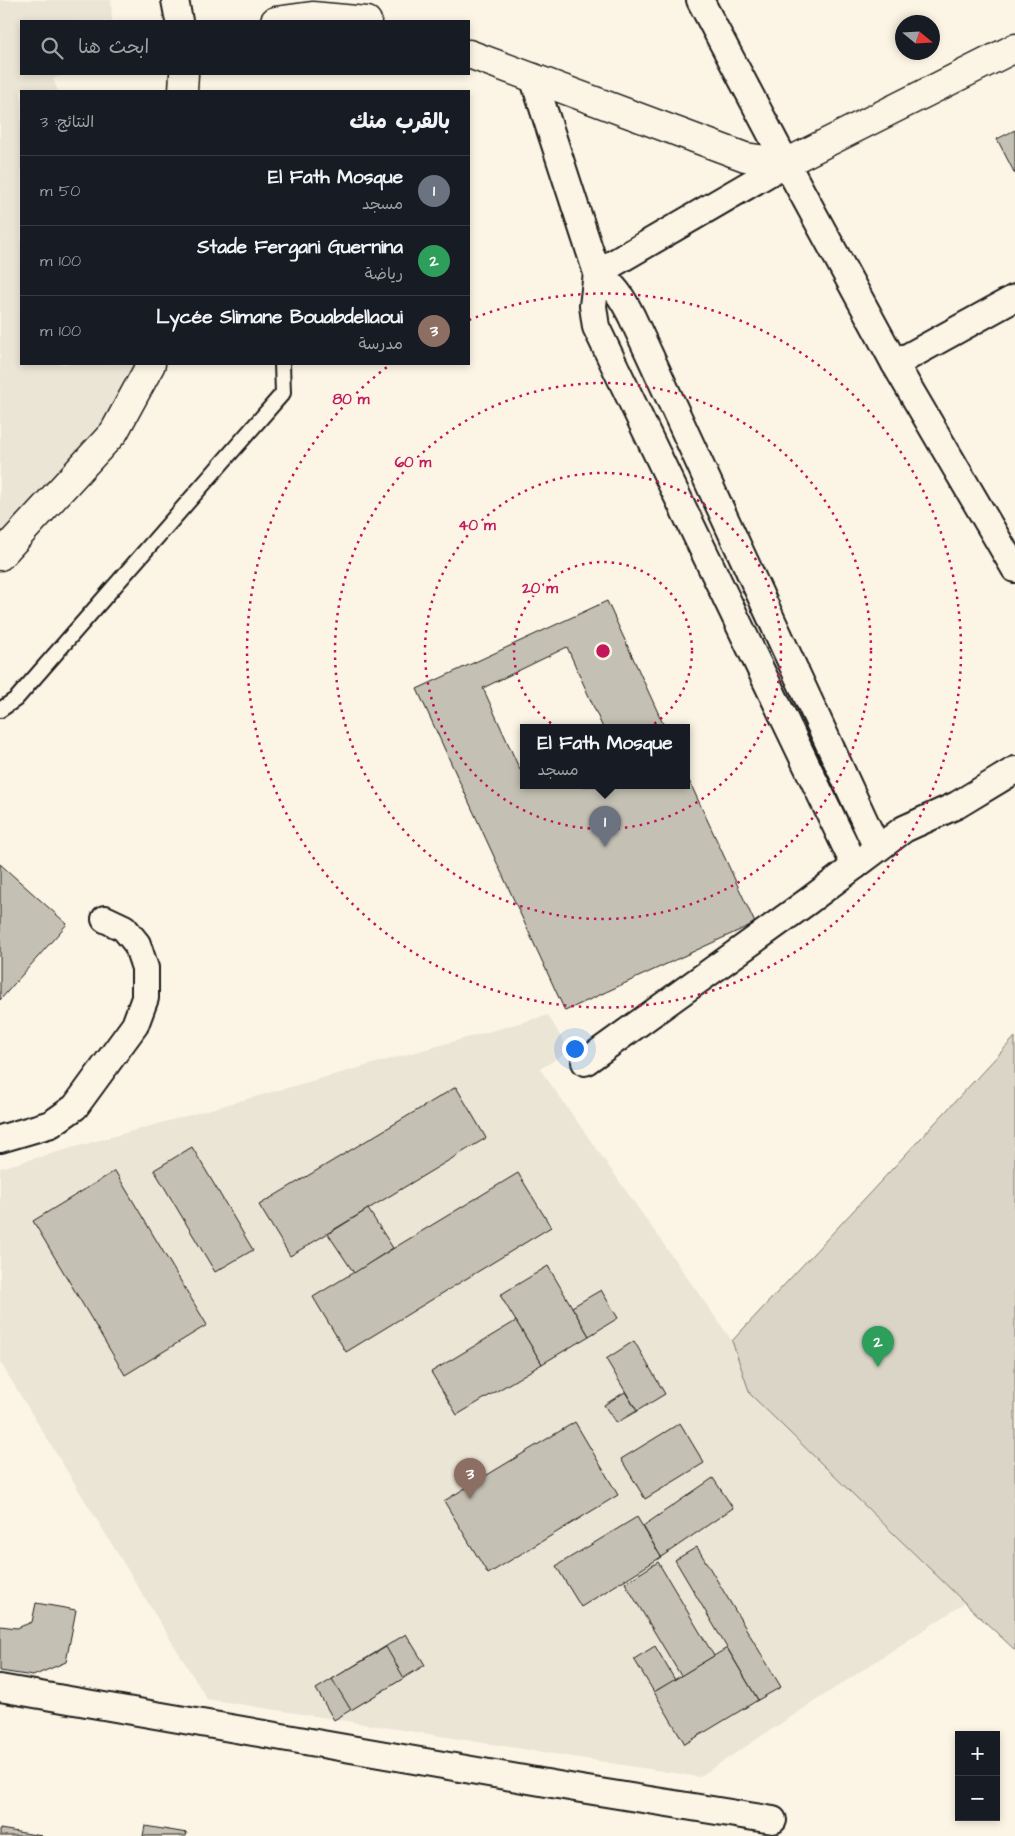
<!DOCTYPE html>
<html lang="ar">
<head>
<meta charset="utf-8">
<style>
	:root { --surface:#171b24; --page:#20242c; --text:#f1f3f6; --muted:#9ea1a6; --line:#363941; --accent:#c8321e }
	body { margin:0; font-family:"Architects Daughter","Playpen Sans Arabic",sans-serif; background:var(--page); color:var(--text); direction:rtl }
	.controls { position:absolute; right:15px; bottom:15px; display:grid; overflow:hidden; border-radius:0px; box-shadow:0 2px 8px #0003 }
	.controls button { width:45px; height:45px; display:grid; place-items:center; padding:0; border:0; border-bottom:1px solid var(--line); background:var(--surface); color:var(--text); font:25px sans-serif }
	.compass { position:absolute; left:895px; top:15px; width:45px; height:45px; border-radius:50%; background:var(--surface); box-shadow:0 2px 8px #0003; rotate:108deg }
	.you { position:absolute; left:574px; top:1048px; width:18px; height:18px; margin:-12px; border:4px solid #fff; border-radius:50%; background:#1a73e8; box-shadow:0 0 0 8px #1a73e833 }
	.badge { display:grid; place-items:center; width:32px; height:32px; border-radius:50%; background:var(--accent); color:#fff; font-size:16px; font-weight:700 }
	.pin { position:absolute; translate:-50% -41px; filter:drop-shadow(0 1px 2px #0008) }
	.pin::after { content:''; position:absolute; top:26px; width:18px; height:15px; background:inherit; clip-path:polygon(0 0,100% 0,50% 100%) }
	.popup { position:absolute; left:520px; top:724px; width:170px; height:65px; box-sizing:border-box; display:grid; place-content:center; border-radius:0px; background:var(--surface); filter:drop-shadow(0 1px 4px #0005); font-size:16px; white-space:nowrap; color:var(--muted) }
	.popup b { font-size:19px; color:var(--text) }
	.popup::after { content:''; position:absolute; left:50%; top:100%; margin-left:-10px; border:10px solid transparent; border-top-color:var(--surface) }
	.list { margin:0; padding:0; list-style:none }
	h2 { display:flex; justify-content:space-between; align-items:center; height:65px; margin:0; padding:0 20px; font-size:21px }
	h2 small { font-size:16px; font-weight:400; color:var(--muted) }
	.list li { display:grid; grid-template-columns:32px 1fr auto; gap:15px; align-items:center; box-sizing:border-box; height:70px; padding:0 20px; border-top:1px solid var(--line) }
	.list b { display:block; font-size:19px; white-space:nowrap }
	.list p { margin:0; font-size:16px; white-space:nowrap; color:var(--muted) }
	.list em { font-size:16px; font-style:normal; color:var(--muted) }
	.icon { flex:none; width:28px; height:28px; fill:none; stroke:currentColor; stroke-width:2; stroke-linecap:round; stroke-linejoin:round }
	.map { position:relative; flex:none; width:1015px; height:1836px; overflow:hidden; direction:ltr }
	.search { position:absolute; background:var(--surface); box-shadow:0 2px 8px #0003; left:20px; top:20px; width:450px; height:55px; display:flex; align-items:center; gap:12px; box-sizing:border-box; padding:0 18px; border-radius:0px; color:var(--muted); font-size:19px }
	.panel { position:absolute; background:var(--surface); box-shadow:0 2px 8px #0003; left:20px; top:90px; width:450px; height:275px; border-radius:0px; direction:rtl }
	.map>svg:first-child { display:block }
	.built { fill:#ebe5d6 }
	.green { fill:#dbd5c8; stroke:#7c7872 }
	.building { fill:#c4c0b3; stroke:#1c1c1c }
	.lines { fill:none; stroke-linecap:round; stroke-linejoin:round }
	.lane-casing { stroke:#1c1c1c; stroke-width:18 }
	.street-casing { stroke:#1c1c1c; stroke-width:30 }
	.secondary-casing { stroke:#1c1c1c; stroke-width:31 }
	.lane { stroke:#fcf5e5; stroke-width:14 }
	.street { stroke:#fcf5e5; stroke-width:26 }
	.secondary { stroke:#fcf5e5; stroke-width:28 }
	.ring { fill:none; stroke:#c2185b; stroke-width:2.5; stroke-dasharray:2.5 5 }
	.centre { fill:#c2185b; stroke:#fcf5e5; stroke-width:2.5 }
	.ring-label { font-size:15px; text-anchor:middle; font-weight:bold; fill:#c2185b; stroke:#fcf5e5; stroke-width:5; stroke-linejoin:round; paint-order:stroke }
</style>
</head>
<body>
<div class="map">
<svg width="1015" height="1836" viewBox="0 0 1015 1836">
	<rect width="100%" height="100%" fill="#fcf5e5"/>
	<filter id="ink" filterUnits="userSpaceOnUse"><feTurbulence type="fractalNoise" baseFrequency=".02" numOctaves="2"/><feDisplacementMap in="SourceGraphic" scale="10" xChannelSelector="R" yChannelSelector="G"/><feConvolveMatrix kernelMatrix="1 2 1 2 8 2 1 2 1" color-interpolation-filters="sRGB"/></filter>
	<g filter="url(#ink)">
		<g class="built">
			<polygon points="0,0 111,0 112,21 21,21 21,74 65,74 53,79 58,91 21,91 21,364 132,364 139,371 105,426 0,532"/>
			<polygon points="548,1015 569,1051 540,1069 732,1341 750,1394 965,1603 699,1777 207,1699 0,1362 0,1168"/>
		</g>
		<polygon class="green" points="1015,1037 1015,1650 965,1603 750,1394 732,1341"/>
		<g class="building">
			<polygon points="1015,130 1015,174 997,139"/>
			<polygon points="607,601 665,728 603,728 567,647 483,688 520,770 524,768 524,786 686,786 686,774 755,923 565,1011 417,689"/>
			<polygon points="0,864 67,924 0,1000"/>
			<polygon points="456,1087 486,1138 290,1256 259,1205"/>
			<polygon points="192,1147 253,1250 215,1272 154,1170"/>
			<polygon points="115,1171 207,1325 125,1375 33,1221"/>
			<polygon points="518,1173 551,1227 346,1352 313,1297"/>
			<polygon points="368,1209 393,1248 354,1273 328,1234"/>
			<polygon points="548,1266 589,1336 542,1364 500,1295"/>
			<polygon points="601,1290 618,1318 589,1336 572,1307"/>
			<polygon points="516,1321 542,1364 457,1415 431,1372"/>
			<polygon points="634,1341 665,1394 637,1411 606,1359"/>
			<polygon points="625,1392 637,1411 616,1423 604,1405"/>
			<polygon points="575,1422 618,1495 488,1574 444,1501"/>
			<polygon points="680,1423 704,1463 645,1499 621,1459"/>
			<polygon points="713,1478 733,1508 661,1557 643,1526"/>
			<polygon points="637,1517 661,1557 581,1607 556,1566"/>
			<polygon points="697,1547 781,1687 758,1700 675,1560"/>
			<polygon points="658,1562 714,1656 681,1676 625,1583"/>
			<polygon points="36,1603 76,1610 66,1662 33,1676 0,1671 0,1626 17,1628 32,1622"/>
			<polygon points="406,1634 425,1665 334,1720 316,1689"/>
			<polygon points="655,1646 675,1680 654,1692 634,1659"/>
			<polygon points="386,1647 404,1678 351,1710 332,1679"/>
			<polygon points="727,1648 758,1700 685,1744 654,1692"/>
			<polygon points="145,1826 187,1833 186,1836 143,1836"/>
			<polygon points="0,1829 42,1836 0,1836"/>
		</g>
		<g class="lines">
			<g class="lane-casing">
				<polyline id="lane" points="0,710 16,699 283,393 282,364"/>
			</g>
			<g class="street-casing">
				<g id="street">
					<polyline points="175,0 179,21"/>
					<polyline points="700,0 786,163 895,364 1015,569"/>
					<polyline points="533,77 597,273 786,163"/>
					<polyline points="597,273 593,306 596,327 855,866"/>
					<path d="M597,273c18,13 25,24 35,44l245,531"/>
					<polyline points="895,364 1015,298"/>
					<polyline points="585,1062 807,902 904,829 957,805 1015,770"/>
					<polyline points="0,1139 51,1124 75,1107 135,1025 145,998 145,968 137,944 124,928 105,919"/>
					<polyline points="0,1688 581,1789 773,1820"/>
				</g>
			</g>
			<g class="secondary-casing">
				<g id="secondary">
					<polyline points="275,21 312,16 367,21"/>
					<polyline points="469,54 745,157 786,163 1015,48"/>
					<polyline points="183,91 184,74"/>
					<polyline points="0,556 114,432 151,364"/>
				</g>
			</g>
			<use href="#lane" class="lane"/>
			<use href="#street" class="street"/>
			<use href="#secondary" class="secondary"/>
		</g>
	</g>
	<g class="ring">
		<circle cx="603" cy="651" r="89"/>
		<circle cx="603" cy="651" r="178"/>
		<circle cx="603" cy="651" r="268"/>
		<path d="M469 320A357 357 0 1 1 391 364"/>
	</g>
	<circle cx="603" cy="651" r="8" class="centre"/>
	<g class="ring-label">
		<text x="351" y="404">80 m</text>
		<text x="413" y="467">60 m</text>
		<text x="477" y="530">40 m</text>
		<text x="540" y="593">20 m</text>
	</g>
</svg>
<div class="controls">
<button>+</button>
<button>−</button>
</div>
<svg class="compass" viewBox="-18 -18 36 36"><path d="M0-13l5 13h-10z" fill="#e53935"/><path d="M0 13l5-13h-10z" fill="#9ea1a6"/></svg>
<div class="you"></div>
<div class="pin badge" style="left:605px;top:847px;background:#6b7280">1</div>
<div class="popup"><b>El Fath Mosque</b>مسجد</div>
<div class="pin badge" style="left:878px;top:1367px;background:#2e9e5b">2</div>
<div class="pin badge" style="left:470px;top:1499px;background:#8d6e63">3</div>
<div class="search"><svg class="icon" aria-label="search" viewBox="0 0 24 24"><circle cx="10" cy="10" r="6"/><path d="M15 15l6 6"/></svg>ابحث هنا</div>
<section class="panel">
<h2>بالقرب منك<small>النتائج: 3</small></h2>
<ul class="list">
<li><span class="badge" style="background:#6b7280">1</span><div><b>El Fath Mosque</b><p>مسجد</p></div><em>50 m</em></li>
<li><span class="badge" style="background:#2e9e5b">2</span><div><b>Stade Fergani Guernina</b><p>رياضة</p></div><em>100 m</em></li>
<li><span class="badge" style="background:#8d6e63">3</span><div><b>Lycée Slimane Bouabdellaoui</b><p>مدرسة</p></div><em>100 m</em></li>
</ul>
</section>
</div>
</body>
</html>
